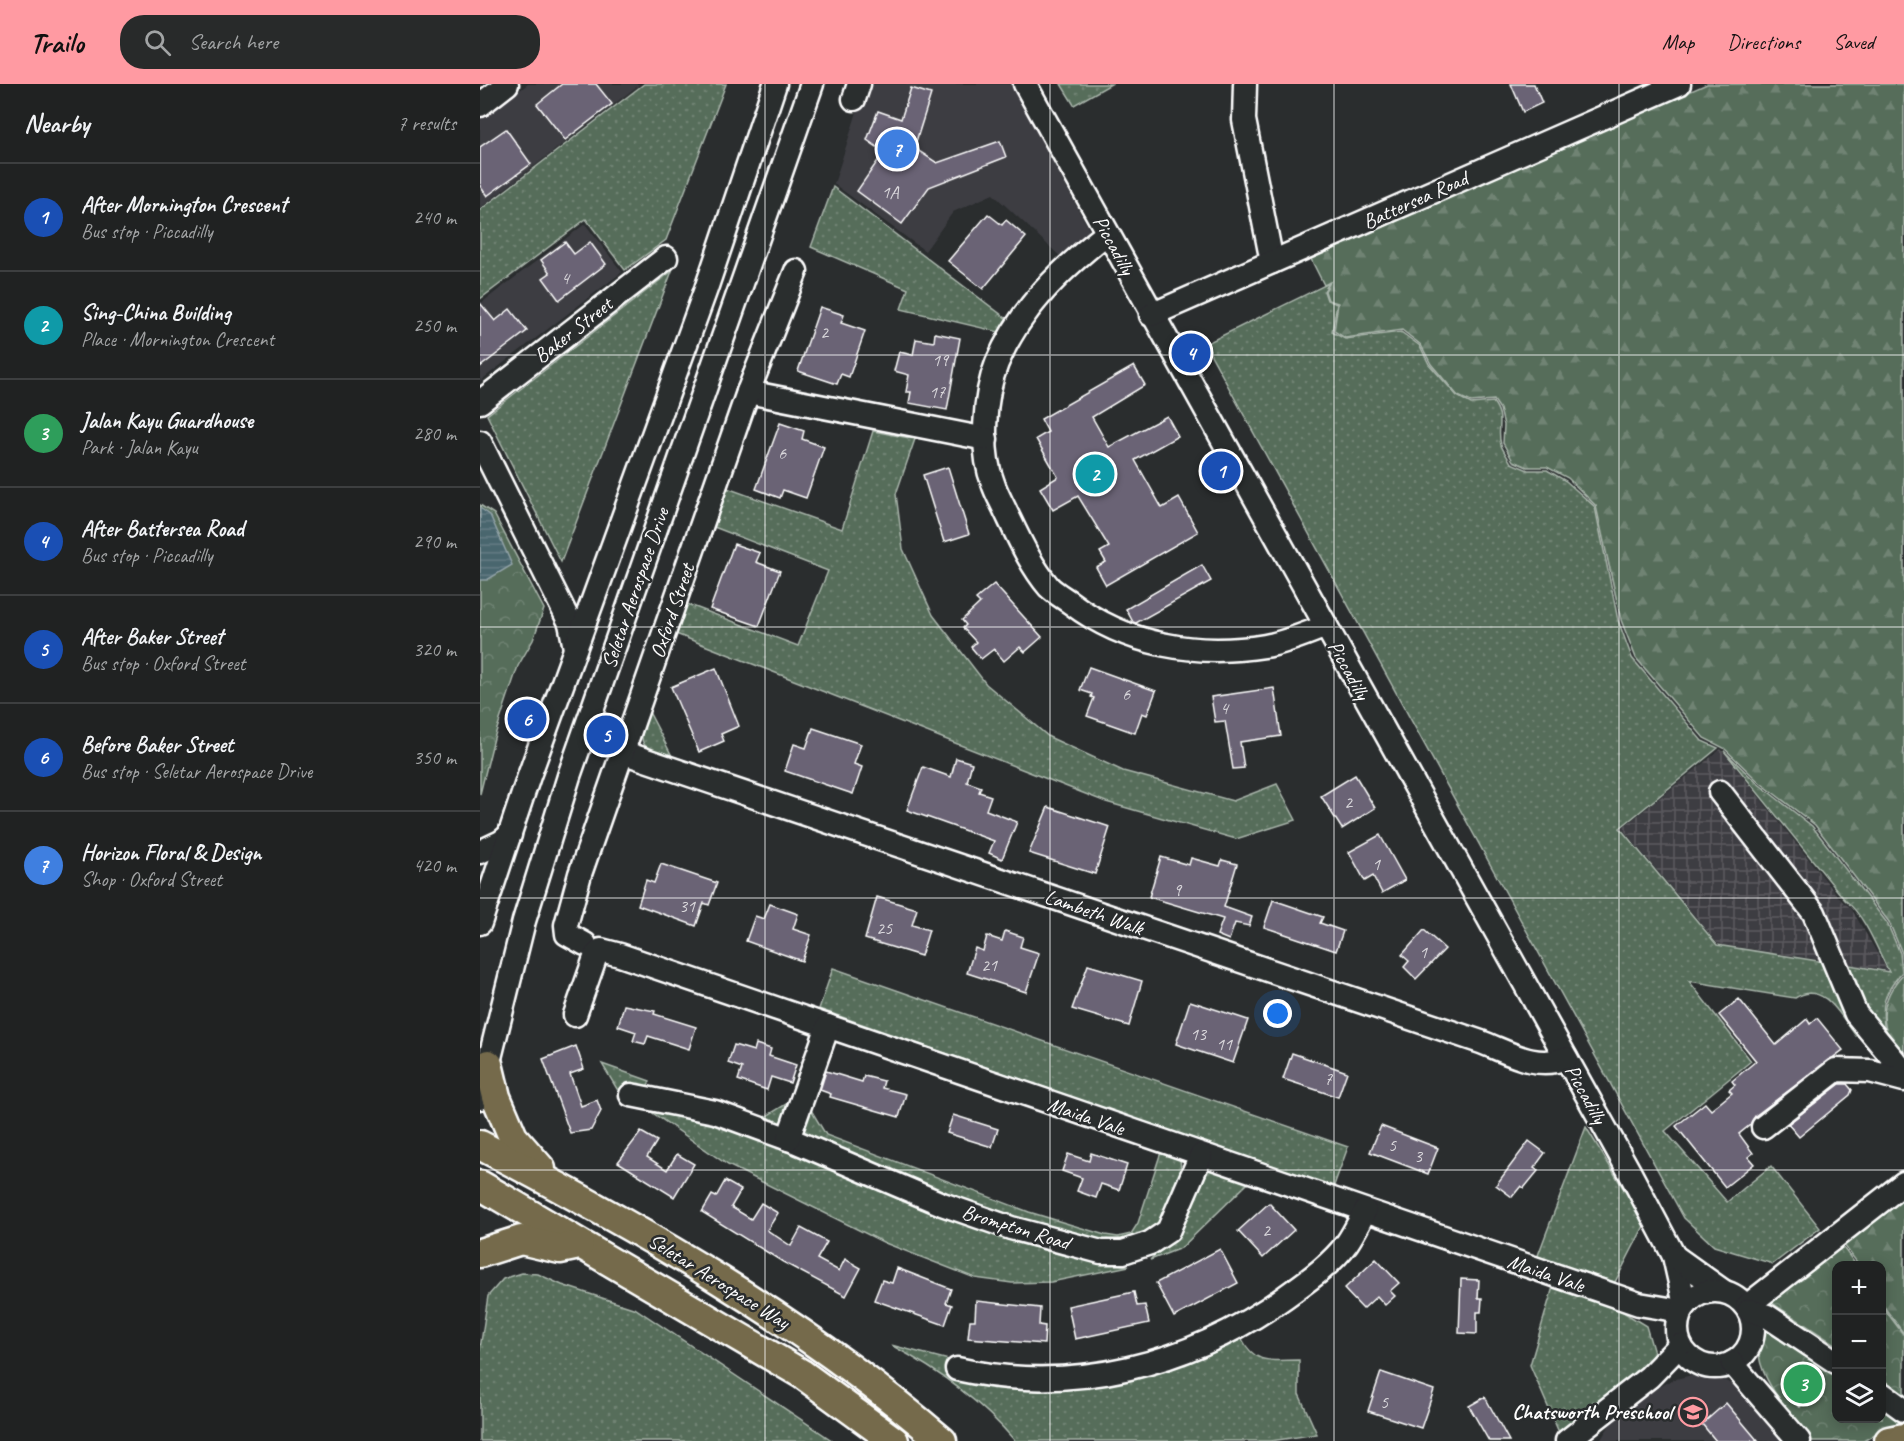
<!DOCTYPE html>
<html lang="en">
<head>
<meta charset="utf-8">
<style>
	:root { --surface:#202222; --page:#282a2a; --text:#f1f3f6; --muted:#a2a4a5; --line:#3d3f40; --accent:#ff9aa2 }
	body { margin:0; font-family:Caveat,sans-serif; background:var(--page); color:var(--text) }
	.controls { position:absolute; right:18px; bottom:18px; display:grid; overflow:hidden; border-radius:12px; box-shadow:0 3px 15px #0003 }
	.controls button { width:54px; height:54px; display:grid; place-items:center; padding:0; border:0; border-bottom:2px solid var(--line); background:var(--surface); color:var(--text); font:30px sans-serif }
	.you { position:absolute; left:798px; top:930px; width:21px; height:21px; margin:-15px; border:4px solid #fff; border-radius:50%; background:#1a73e8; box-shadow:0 0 0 9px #1a73e833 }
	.badge { display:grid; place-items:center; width:39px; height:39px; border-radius:50%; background:var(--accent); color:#fff; font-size:20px; font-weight:700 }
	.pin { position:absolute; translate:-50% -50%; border:3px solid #fff; box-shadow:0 2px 6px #0006 }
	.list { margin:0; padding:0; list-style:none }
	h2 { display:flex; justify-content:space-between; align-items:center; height:78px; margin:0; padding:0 24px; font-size:26px }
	h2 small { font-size:20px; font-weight:400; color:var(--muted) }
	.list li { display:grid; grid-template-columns:39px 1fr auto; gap:18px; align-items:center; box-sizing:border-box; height:108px; padding:0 24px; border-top:2px solid var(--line) }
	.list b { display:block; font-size:22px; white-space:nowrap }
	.list p { margin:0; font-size:20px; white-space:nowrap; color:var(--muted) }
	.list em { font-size:20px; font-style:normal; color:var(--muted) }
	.icon { flex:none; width:33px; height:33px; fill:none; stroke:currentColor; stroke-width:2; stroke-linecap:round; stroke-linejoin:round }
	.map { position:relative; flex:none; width:1424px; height:1357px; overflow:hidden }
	header { display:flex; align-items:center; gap:36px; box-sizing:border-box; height:84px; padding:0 30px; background:var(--accent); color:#111 }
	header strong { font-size:28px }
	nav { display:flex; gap:33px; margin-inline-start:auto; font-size:21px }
	.search { width:420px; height:54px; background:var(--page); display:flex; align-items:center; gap:15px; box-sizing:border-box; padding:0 21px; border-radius:24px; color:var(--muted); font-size:22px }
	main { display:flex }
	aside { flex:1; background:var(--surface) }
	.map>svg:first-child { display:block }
	.built { fill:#3e3d43 }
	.industrial { fill:url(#industrial-grid) }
	.grass { fill:url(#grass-dots); stroke:#aab6ac; stroke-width:1.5 }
	.forest { fill:url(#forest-firs); stroke:#aab6ac; stroke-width:1.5 }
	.park { fill:url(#park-crowns); stroke:#aab6ac; stroke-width:1.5 }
	.water { fill:url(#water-rules); stroke:#92a3a8; stroke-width:1.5 }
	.building { fill:#6b6374; stroke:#fff; stroke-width:1.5 }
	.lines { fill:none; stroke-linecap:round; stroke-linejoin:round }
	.minor-casing { stroke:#fff; stroke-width:27 }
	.major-casing { stroke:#fff; stroke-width:33 }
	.minor { stroke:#2a2d2e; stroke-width:22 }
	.major { stroke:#746b4b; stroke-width:28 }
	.grid { fill:none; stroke:#fff; stroke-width:1.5; stroke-opacity:0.55 }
	.labels { text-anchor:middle; stroke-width:5; stroke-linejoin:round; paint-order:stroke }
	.number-label { font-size:18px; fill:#dad8dc }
	.street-label { font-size:21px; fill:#fff; stroke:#2a2d2e }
	.poi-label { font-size:21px; font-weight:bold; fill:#fff; stroke:#2a2d2e; text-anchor:end }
</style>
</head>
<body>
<header>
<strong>Trailo</strong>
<div class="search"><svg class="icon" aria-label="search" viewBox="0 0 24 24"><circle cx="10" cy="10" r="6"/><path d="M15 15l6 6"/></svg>Search here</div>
<nav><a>Map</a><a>Directions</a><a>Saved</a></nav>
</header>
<main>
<aside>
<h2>Nearby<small>7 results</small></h2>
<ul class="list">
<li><span class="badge" style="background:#1a4fb4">1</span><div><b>After Mornington Crescent</b><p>Bus stop · Piccadilly</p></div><em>240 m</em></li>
<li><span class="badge" style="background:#0f9aa8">2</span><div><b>Sing-China Building</b><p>Place · Mornington Crescent</p></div><em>250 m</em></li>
<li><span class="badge" style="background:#2e9e5b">3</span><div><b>Jalan Kayu Guardhouse</b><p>Park · Jalan Kayu</p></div><em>280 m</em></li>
<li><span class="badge" style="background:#1a4fb4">4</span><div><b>After Battersea Road</b><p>Bus stop · Piccadilly</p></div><em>290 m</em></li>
<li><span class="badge" style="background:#1a4fb4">5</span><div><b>After Baker Street</b><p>Bus stop · Oxford Street</p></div><em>320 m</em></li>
<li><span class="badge" style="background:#1a4fb4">6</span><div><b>Before Baker Street</b><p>Bus stop · Seletar Aerospace Drive</p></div><em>350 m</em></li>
<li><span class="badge" style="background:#3f7fe0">7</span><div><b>Horizon Floral &amp; Design</b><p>Shop · Oxford Street</p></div><em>420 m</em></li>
</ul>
</aside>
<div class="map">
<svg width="1424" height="1357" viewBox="0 0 1424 1357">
	<defs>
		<pattern id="industrial-grid" width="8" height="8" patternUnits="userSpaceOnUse" patternTransform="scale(1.5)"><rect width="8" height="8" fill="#3e3d43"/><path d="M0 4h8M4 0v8" fill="none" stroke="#5b5a5f"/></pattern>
		<pattern id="grass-dots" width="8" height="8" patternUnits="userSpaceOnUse" patternTransform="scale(1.5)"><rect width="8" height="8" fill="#566d5a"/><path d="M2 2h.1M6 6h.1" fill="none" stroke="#6f8373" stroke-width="1.8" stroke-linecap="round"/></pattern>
		<pattern id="forest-firs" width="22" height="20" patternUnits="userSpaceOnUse" patternTransform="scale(1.5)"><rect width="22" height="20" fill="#566d5a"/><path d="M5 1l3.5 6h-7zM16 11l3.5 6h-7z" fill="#6f8373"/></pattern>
		<pattern id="park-crowns" width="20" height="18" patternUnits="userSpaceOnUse" patternTransform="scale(1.5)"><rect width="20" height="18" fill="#566d5a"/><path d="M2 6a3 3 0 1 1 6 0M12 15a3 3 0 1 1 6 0" fill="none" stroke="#6f8373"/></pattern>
		<pattern id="water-rules" width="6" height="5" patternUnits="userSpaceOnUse" patternTransform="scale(1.5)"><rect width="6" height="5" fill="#4a666e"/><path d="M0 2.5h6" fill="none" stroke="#657d84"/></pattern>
	</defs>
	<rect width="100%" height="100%" fill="#2a2d2e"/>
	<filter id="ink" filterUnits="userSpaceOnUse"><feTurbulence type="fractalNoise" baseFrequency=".0167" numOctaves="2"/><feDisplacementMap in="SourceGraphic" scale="12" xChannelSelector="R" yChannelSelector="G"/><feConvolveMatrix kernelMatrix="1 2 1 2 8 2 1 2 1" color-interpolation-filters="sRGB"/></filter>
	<g filter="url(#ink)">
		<g class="built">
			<polygon points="48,0 160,0 0,124 0,36"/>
			<polygon points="386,0 531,0 612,151 582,174 513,110 473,128 445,167 354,100"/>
			<polygon points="105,140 142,188 0,297 0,220"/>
			<polygon points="1208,1292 1239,1293 1256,1303 1268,1311 1306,1357 1120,1357 1131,1339 1157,1316 1192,1296"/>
		</g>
		<polygon class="industrial" points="1241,665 1362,817 1371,824 1407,886 1238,860 1142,744"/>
		<g class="grass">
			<polygon points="164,0 246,0 186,156 145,186 106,135 0,215 0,126"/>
			<polygon points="581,0 631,0 594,21"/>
			<polygon points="353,103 527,235 519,248 421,225 428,205 331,163"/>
			<polygon points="192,187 81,478 7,331"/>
			<path d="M849,199l-5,8 3,9 10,4 -5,28 13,7 56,-7 19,14 9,18 28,32 14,8 22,-2c13,17 3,26 8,43 2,6 7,12 10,18l17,7h19l19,11 29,26 23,113 14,38 70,83 16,7 -98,80 97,117 107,17 10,32 28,43 -6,-1c-15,-19 -32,-56 -61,-38l-106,-17 62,80 -86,70 62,71 44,-36 49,62 -47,36 -59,-18 -30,-28 -479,-874z"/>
			<polygon points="393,347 435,355 416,410 423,465 453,531 506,600 569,653 643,687 753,717 797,700 816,736 756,755 626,718 196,550 207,520 318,562 348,487 234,443 247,404 362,445"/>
			<path d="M168,626l25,48c-36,-12 -35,-12 -25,-48z"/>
			<path d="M1244,667l32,31 56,44 75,97 13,30 2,19c-20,23 -21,33 -17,62l-12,-8 -29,-62 45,8c-12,-23 -23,-55 -44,-72z"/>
			<polygon points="353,884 868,1063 853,1104 339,925"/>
			<polygon points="122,980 170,997 166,1005 140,1010"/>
			<polygon points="319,1012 305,1046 280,1036"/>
			<polygon points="171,1019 262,1046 420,1115 536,1158 582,1171 649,1182 571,1198 532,1199 495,1194 405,1159 248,1081 167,1025"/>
			<polygon points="328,1021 346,1051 549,1128 625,1151 638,1153 651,1150 658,1139 681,1068 700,1075 701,1086 681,1136 659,1156 625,1163 525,1131 317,1050"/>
			<polygon points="1106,1043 1165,1140 1135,1198 1057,1174"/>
			<polygon points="723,1083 768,1099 701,1164 670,1176 693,1152"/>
			<polygon points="42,1189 58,1190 82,1201 156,1225 353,1357 0,1357 0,1265 8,1212 23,1195"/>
			<polygon points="1073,1203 1140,1226 1166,1242 1174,1269 1165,1282 1081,1353 1050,1281"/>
			<path d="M762,1255c14,27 30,21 57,21v34l18,40 -46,7h-256c-33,-39 -79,-72 -124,-96l58,15 -3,14c111,32 194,9 296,-35z"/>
		</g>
		<g class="forest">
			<path d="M1227,0h197v975c-27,-28 -26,-59 0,-86l-2,-20 -13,-31 -74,-97 -57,-44 -34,-33 -20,-10 -68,-80 -15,-38 -25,-114 -28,-28 -21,-11h-20l-14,-6 -10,-18 1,-18 -4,-16 -6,-9 -23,2 -13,-6 -27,-32 -10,-19 -19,-15 -57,8 -11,-7 4,-28 -10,-3 -3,-9 5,-9 -6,3 -13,-26z"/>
			<polygon points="1424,1113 1424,1250 1402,1220 1402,1182 1379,1181 1364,1161"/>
		</g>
		<g class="park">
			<polygon points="0,421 14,430 64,525 53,556 38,582 14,654 0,710"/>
			<polygon points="1362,1162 1376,1181 1356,1182 1356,1261 1292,1219"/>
			<polygon points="1402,1222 1424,1251 1424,1313 1402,1296"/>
			<path d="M1284,1243l40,29h6l26,19v43h46v-10l22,17 -18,2 -22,14h-52c-21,-27 -70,-76 -48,-114z"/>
		</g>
		<polygon class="water" points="0,424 10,431 32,481 7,496 0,496"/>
		<g class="building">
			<polygon points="82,0 116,0 132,20 85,56 57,20"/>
			<polygon points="1031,0 1054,0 1062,19 1043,28"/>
			<polygon points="431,4 451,10 434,64 457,79 520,57 526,73 449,103 422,140 377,107 404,68 387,56 398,27 421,35"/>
			<polygon points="26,45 51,80 7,112 0,102 0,63"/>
			<polygon points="508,130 522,141 526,136 546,153 503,205 468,177"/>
			<polygon points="85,158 94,170 110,158 126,180 79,216 63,194 70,189 61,176"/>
			<polygon points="0,219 15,237 30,225 47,247 0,283"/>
			<polygon points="340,223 364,231 361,239 385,247 369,293 361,290 357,300 318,287"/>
			<polygon points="455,249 480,254 467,326 429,319 431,308 426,308 429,291 414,287 419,268 433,271 436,255 454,258"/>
			<polygon points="654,282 665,301 612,333 629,363 687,332 698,352 655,376 682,424 699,414 718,448 626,501 616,483 626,478 620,468 629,463 598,412 573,426 560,404 578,393 556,355 568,348 561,335"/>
			<polygon points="300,339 324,347 322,355 344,363 326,414 303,406 300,414 276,405"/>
			<polygon points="468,383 489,450 464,458 443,391"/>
			<polygon points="254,460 280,469 276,478 300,487 279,542 230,525"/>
			<polygon points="722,481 731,497 656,539 653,538 646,525"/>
			<polygon points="514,500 562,553 545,568 540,563 524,577 514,565 501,575 491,563 496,558 483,544 486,541 482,536 500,519 496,515"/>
			<polygon points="609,583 676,607 667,631 662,629 655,649 607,632 614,614 611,613 612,610 600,606"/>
			<polygon points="236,584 259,642 241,650 244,657 219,668 191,603"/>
			<polygon points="794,604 801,652 760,658 764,684 753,685 745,637 735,638 731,613"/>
			<polygon points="333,644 381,660 374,680 382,683 373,710 305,687 314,660 326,664"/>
			<polygon points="476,674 492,679 487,698 501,703 499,708 511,712 506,726 537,738 522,775 509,769 514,757 427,726 443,683 471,693"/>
			<polygon points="875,691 895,724 862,745 841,712"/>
			<polygon points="568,723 630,743 615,790 549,769"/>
			<polygon points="900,751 925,796 902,809 893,792 885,797 869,768"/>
			<polygon points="681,773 709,781 711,774 740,782 742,776 757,780 744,823 772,833 769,842 755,839 749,856 737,851 743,835 669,813"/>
			<polygon points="181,780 237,799 229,821 224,819 216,842 158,821 166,796 174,799"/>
			<polygon points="397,813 437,825 432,841 449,846 441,872 385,855"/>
			<polygon points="793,816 843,833 840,839 863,847 856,867 784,843"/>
			<polygon points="290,820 318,830 313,845 331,851 322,877 266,857 275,832 284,835"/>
			<polygon points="944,846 965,865 936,895 924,883 929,877 922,871"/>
			<polygon points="525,847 543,853 540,863 559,869 546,908 487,889 495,864 503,867 507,852 522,857"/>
			<polygon points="608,881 662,897 649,942 592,925"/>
			<polygon points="1259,915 1296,961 1327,935 1330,940 1337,934 1363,966 1275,1032 1270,1041 1259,1050 1273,1069 1268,1073 1274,1080 1245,1103 1196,1042 1225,1019 1231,1026 1252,1009 1249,1006 1255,1001 1252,997 1276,977 1239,931"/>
			<polygon points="710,917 768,936 753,979 696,960"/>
			<polygon points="144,921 175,927 174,930 216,943 209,965 168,952 165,960 153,957 156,948 138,942"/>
			<polygon points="276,960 291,965 289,972 316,981 310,999 291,993 287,1006 258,996 262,984 248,979 254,961 274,967"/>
			<polygon points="96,962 104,985 90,990 101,1022 117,1016 121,1027 111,1046 90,1049 63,975"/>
			<polygon points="812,969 867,988 858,1013 803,995"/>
			<polygon points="346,987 382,998 384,992 404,997 402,1004 426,1010 419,1033 350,1013 351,1010 340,1006"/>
			<polygon points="1360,1000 1367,1000 1372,1006 1370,1011 1319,1053 1308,1040"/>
			<polygon points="473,1031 518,1045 512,1063 467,1049"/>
			<polygon points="901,1042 958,1064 948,1090 890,1068"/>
			<polygon points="161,1048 177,1057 167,1073 187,1086 197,1070 214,1080 194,1113 138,1078"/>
			<polygon points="1049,1057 1065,1069 1054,1084 1058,1087 1044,1104 1041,1102 1032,1113 1016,1101"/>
			<polygon points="611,1069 647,1081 639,1106 621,1100 616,1114 597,1107 602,1094 582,1087 588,1070 609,1077"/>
			<polygon points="245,1097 261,1106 251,1123 271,1135 281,1119 298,1129 287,1146 311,1162 321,1144 347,1158 337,1175 359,1187 365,1175 381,1184 366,1212 303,1178 222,1128 232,1111 236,1113"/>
			<polygon points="789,1119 814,1146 783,1174 758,1147"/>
			<polygon points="740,1165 758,1199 694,1233 676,1199"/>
			<polygon points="896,1175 919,1199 910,1207 915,1212 905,1221 897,1212 883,1225 864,1205"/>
			<polygon points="417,1184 471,1205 466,1219 472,1221 465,1241 394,1216 402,1196 412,1199"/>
			<polygon points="981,1195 999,1196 998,1214 1002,1214 1001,1228 997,1228 997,1250 979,1249"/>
			<polygon points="654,1208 657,1222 665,1221 669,1239 595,1255 588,1222"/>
			<polygon points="496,1217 560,1224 559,1241 565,1242 564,1260 488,1254 490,1236 495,1236"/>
			<polygon points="901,1288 954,1306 941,1344 888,1327"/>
			<polygon points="1320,1301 1328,1311 1320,1323 1309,1315"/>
			<polygon points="1005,1313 1029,1357 1009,1357 989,1322"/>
			<polygon points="1246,1319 1278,1357 1236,1357 1222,1340"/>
		</g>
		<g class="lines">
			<g class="minor-casing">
				<g id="minor">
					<polyline points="545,0 1149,1087 1194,1172 1205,1221"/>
					<polyline points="765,0 764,36 792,178"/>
					<polyline points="374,15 379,0"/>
					<polyline points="0,21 27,0"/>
					<path d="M627,149c-45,36 -87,75 -110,130 -13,32 -17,88 -4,120 3,10 9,20 13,29 12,25 25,54 43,75 6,6 15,11 22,16 55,42 125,54 194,43 20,-3 41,-13 60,-19"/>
					<polyline points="671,231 1199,0"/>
					<polyline points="268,308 506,355"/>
					<polyline points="0,318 186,174"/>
					<polyline points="0,358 90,539 95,564"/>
					<path d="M142,668l859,290c29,11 55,28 85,16"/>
					<polyline points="1240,708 1334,829 1376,930 1424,988"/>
					<polyline points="0,768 21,758 30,751"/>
					<polyline points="0,839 49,692 226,205 295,0"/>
					<polyline points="105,860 87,850 86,841 100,790 268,308 316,187"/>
					<polyline points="95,931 116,871 121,866 140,871 1159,1220 1201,1227"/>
					<polyline points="151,1011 235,1028 314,1057 462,1120 531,1144 621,1168 643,1168 670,1159 688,1147 721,1071"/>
					<polyline points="0,1014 44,837 89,692 332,0"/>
					<polyline points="1283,1043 1356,986 1390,987 1424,996"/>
					<polyline points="308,1055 348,942"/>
					<polyline points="1194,1172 1243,1207"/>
					<circle cx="1235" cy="1245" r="38"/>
					<polyline points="1267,1222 1424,1099"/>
					<polyline points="1269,1226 1287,1232 1356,1278"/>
					<polyline points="1252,1279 1319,1357"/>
					<path d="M477,1285c115,26 233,-4 328,-72 22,-16 46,-32 62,-54 7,-10 12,-21 18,-32"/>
					<polyline points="1402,1310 1424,1326"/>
					<polyline points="1087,1357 1169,1293 1200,1261"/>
				</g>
			</g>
			<g class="major-casing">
				<g id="major">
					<polyline points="8,980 16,1013 33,1053 61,1085"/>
					<path d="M0,1061c162,85 323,176 462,296"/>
					<polyline points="0,1101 322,1290 414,1357"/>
					<polyline points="0,1169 41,1156 80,1165 99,1161"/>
					<polyline points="1409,1357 1424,1354"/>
				</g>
			</g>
			<use href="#minor" class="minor"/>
			<use href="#major" class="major"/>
		</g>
	</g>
	<path class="grid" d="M285,0v1357M570,0v1357M854,0v1357M1139,0v1357M0,271h1424M0,543h1424M0,814h1424M0,1086h1424"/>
	<defs>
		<g id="school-ring" transform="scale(1.5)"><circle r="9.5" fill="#2a2d2e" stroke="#ff9aa2" stroke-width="1.5"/><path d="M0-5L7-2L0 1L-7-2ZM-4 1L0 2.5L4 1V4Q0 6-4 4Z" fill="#ff9aa2"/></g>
	</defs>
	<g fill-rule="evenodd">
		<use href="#school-ring" x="1213" y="1328"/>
	</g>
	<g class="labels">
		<g class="number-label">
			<text x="410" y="114">1A</text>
			<text x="85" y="200">4</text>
			<text x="344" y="254">2</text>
			<text x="460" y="282">19</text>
			<text x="457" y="314">17</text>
			<text x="302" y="375">6</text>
			<text x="646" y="616">6</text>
			<text x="744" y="630">4</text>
			<text x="868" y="724">2</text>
			<text x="896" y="786">1</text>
			<text x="697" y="812">9</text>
			<text x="207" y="828">31</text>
			<text x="404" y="850">25</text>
			<text x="943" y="874">1</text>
			<text x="509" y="887">21</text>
			<text x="718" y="956">13</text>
			<text x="744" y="966">11</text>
			<text x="848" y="1001">7</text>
			<text x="912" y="1067">5</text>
			<text x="938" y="1078">3</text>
			<text x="786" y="1152">2</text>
			<text x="904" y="1324">5</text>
		</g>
		<g class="street-label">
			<text transform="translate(935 116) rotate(-24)" y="7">Battersea Road</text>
			<text transform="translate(634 161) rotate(61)" y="7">Piccadilly</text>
			<text transform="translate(93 246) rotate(-38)" y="7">Baker Street</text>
			<text transform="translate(155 504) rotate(-71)" y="7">Seletar Aerospace Drive</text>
			<text transform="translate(192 527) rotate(-71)" y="7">Oxford Street</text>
			<text transform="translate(869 586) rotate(61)" y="7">Piccadilly</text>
			<text transform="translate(614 828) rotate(19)" y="7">Lambeth Walk</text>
			<text transform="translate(1106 1010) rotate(61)" y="7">Piccadilly</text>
			<text transform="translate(606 1032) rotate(19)" y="7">Maida Vale</text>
			<text transform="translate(536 1143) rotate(17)" y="7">Brompton Road</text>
			<text transform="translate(1066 1189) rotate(19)" y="7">Maida Vale</text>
			<text transform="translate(239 1197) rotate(32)" y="7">Seletar Aerospace Way</text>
		</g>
		<g class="poi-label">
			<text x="1192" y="1335">Chatsworth Preschool</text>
		</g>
	</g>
</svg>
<div class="controls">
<button>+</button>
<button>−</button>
<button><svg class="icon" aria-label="layers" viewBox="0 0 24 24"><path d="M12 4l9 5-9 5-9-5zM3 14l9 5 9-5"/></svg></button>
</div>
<div class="you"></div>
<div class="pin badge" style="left:741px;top:387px;background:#1a4fb4">1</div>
<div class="pin badge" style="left:615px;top:390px;background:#0f9aa8">2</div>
<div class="pin badge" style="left:1323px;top:1300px;background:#2e9e5b">3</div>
<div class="pin badge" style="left:711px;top:269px;background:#1a4fb4">4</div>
<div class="pin badge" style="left:126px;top:651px;background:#1a4fb4">5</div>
<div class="pin badge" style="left:47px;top:635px;background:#1a4fb4">6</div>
<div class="pin badge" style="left:417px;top:65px;background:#3f7fe0">7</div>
</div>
</main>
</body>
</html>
